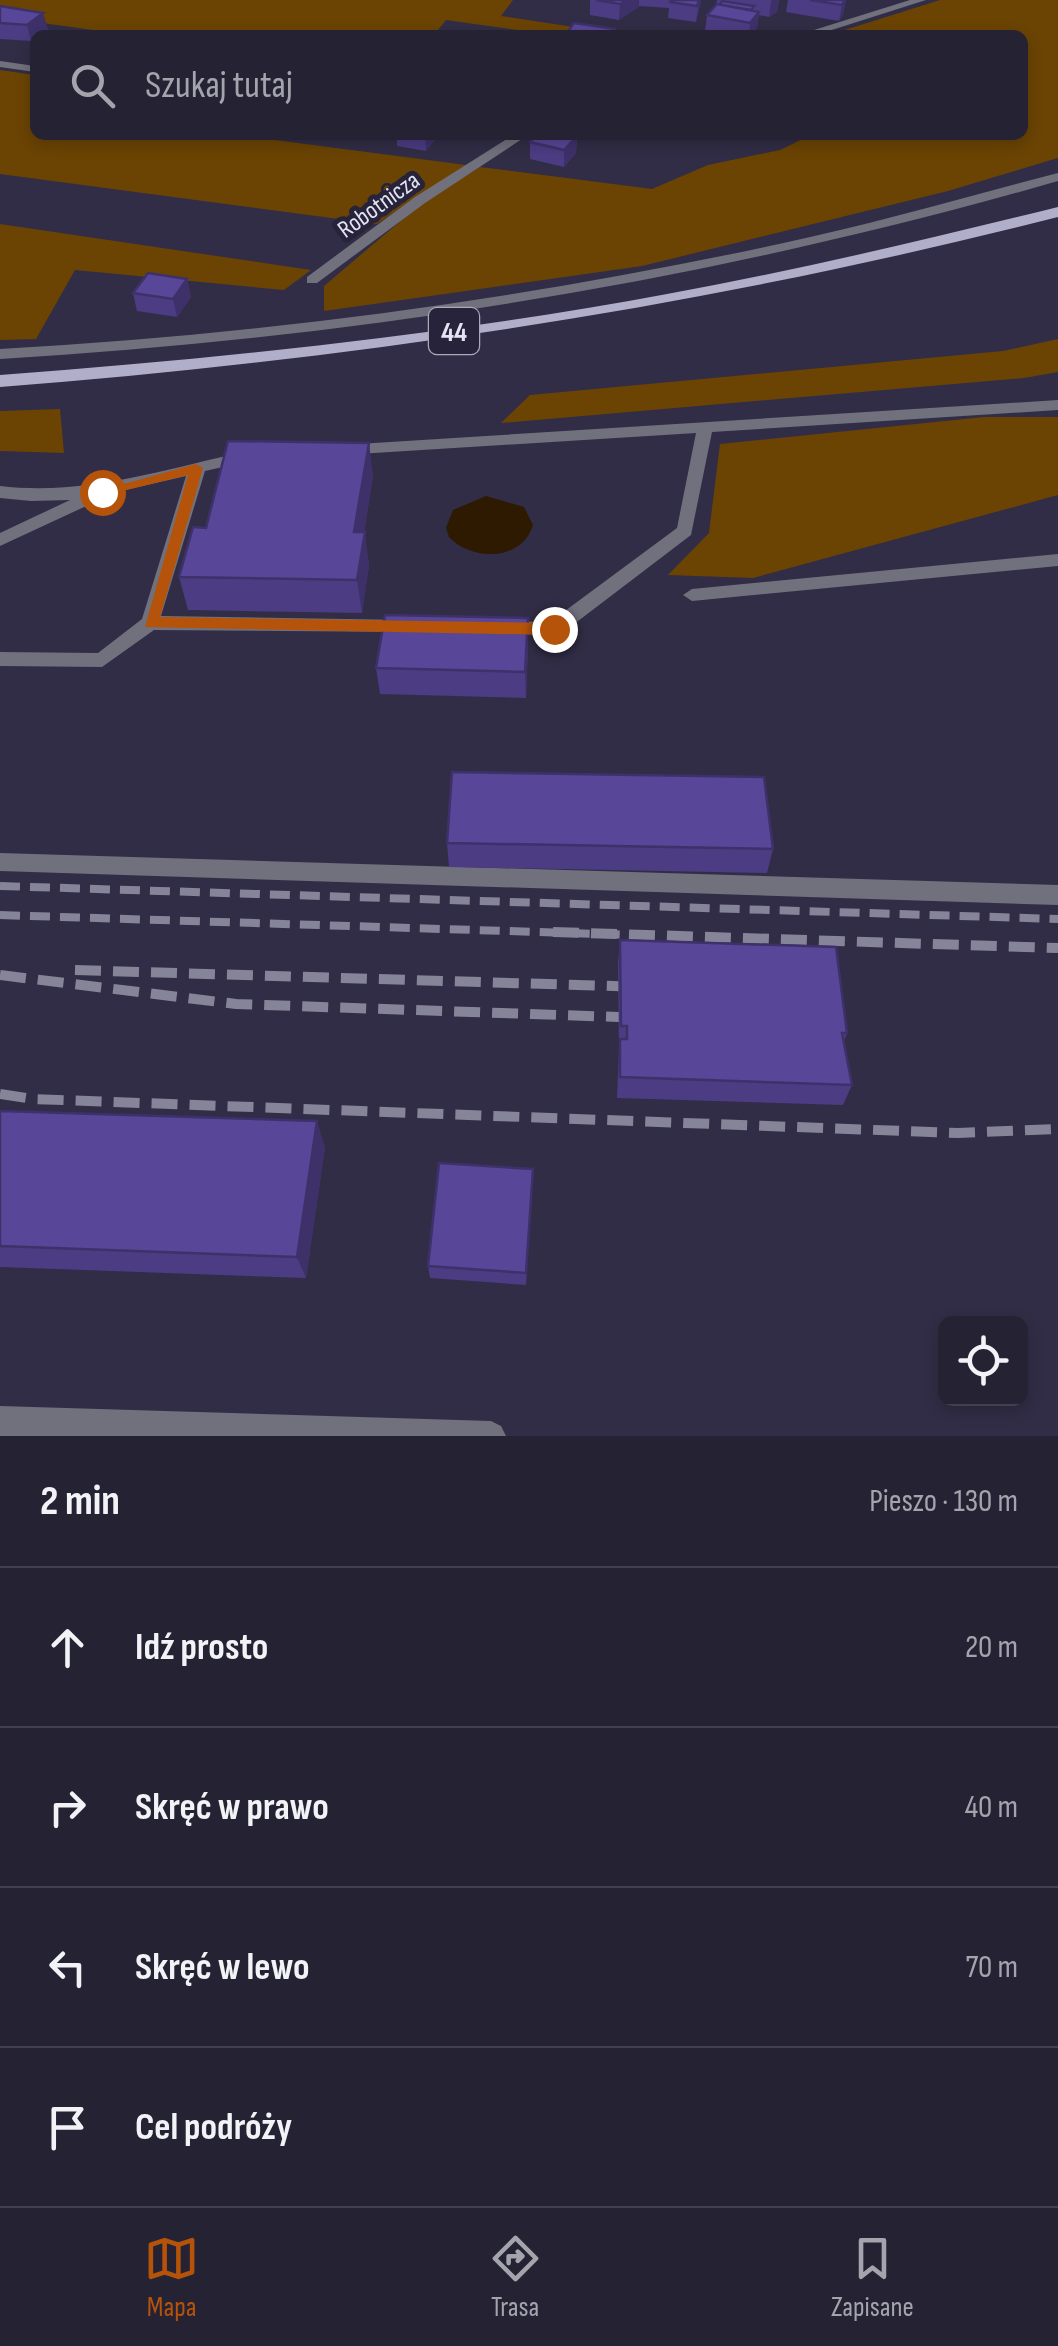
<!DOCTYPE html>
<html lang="pl">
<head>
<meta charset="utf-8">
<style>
	:root { --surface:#252234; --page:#2d2a3c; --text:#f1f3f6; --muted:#a3a4ac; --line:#423f4f; --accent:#b45309 }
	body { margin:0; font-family:"Sofia Sans Condensed",sans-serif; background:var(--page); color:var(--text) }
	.controls { position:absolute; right:30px; bottom:30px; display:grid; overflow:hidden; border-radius:15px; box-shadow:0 5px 15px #0003 }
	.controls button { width:90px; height:90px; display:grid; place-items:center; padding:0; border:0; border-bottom:2px solid var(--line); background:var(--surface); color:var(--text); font:50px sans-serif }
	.stop { position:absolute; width:30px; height:30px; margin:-22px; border:8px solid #b45309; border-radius:50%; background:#fff }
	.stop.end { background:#b45309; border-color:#fff; box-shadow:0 2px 10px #0008 }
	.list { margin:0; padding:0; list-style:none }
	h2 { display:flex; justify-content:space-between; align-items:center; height:130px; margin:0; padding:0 40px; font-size:42px }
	h2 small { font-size:32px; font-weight:400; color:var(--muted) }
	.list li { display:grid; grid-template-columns:65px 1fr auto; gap:30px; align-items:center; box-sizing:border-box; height:160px; padding:0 40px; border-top:2px solid var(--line) }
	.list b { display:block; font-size:38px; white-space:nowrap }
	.list em { font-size:32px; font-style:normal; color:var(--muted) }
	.icon { flex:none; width:55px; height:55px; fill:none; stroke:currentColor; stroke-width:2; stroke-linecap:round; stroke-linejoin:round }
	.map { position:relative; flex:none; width:1058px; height:1436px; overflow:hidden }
	.search { position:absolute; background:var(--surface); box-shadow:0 5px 15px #0003; left:30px; right:30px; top:30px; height:110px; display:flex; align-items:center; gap:25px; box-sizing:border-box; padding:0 35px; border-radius:15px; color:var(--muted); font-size:38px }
	.sheet { height:770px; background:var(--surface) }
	nav { display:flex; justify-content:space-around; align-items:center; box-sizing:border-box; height:140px; border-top:2px solid var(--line); background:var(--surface); font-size:28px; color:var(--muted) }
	nav a { display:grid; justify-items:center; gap:5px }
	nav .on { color:var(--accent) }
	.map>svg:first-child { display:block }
	.green { fill:#6b4404 }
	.water { fill:#2e1a00 }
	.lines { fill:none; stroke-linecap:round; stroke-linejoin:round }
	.lane { fill:#71707d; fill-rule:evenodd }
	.street { fill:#71707d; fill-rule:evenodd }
	.primary { fill:#b1aec9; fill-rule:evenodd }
	.rail-far1 { stroke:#868498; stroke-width:8; stroke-dasharray:20 10; stroke-linecap:butt }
	.rail { stroke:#868498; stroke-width:10; stroke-dasharray:26 12; stroke-linecap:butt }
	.wall { fill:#4c3c83 }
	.shaded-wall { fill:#3e316a }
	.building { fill:#584698; stroke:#3e316a; stroke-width:2.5 }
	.route { fill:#b45309 }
	.labels { text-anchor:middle; stroke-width:10; stroke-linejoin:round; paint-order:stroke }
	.far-street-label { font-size:25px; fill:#e4e3f3; stroke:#27233b }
	.shield { fill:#27233b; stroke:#aba9bc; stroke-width:2.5 }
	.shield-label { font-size:28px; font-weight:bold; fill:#e4e3f3 }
</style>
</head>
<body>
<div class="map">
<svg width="1058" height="1436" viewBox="0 0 1058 1436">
	<rect width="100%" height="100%" fill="#312d46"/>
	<g class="green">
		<polygon points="0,0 513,0 501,16 627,35 553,35 446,20 434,35 128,35 0,17"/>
		<polygon points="940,0 1058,0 1058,158 948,191 642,266 324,311 324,286 423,202 480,167 652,189 708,165 780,150 811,135 1023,135 1023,35 829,35"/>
		<polygon points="0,70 35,75 35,135 236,135 466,165 377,224 0,174"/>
		<polygon points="0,224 311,270 284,290 75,270 36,339 0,340"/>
		<polygon points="1058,339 1058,372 1024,378 501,423 530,395 1003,351"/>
		<polygon points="60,409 64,453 0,451 0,411"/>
		<polygon points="984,417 1058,417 1058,495 753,578 668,575 709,533 720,444"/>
	</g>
	<path class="water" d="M486,496l38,11 9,18c-11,37 -62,36 -84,12l-3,-9 7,-18z"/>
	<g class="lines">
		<g class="lane">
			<path d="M1058,173v8c-343,99 -701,157 -1058,178v-10c261,-14 524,-50 779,-105 94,-20 186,-47 279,-71z"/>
			<polygon points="1058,400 1058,410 712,432 691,535 561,634 500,635 491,628 500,621 550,622 677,528 696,433 342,455 334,450 342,445"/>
			<path d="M248,451l8,5 -2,4 -49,11 -44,145 245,4 9,7 -2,5 -259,-2 -52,37 -102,-1v-14l98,1 44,-34 44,-143 -87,20 -2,5 -97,45v-13l70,-33 -39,1 -31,-3v-12c86,10 165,-17 248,-35z"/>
			<polygon points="1058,554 1058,566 692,601 683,595 692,589"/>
			<polygon points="0,853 1058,885 1058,905 0,871"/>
			<polygon points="0,1406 491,1421 501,1426 506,1436 0,1436"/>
		</g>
		<g class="street">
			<polygon points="910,0 926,0 816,35 798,35"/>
			<polygon points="0,61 35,66 35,72 0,67"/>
			<polygon points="513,135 528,135 425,203 317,283 307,283 307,277 415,197"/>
		</g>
		<path class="primary" d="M1058,207v10c-348,89 -700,142 -1058,170v-12c224,-17 447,-40 667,-81 132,-24 261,-55 391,-87z"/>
		<g class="rail-far1">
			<polyline points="0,886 1058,919"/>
			<polyline points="0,915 633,935"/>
		</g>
		<g class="rail">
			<polyline points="553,932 1058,948"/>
			<polyline points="75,970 645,987"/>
			<polyline points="0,975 236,1004 648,1018"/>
			<polyline points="0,1094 33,1099 958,1133 1058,1129"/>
		</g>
	</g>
	<g class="wall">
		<polygon points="590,0 701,0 696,22 668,18 669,8 639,6 619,20 590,15"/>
		<polygon points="717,0 779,0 777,12 769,17 759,15 757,28 751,35 726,35 705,31 707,15 716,4"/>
		<polygon points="788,0 846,0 843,14 839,21 786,12"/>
		<polygon points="0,6 48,29 31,41 0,39"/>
		<polygon points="397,135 437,135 437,137 426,151 397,146"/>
		<polygon points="577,136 576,153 564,167 530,159 530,142"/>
		<polygon points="187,279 191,297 177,317 137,311 133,293"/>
		<polygon points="373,476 364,532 369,565 362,613 188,610 179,577 206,528"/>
		<polygon points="528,644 526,698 380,694 376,668"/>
		<polygon points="447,843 773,849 767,873 449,867"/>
		<polygon points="620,940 847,1033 844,1041 852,1085 843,1105 617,1098 619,1048 618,963"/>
		<polygon points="0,1111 325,1147 306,1278 0,1267"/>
		<polygon points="533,1169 526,1285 430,1278 428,1266"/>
	</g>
	<g class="shaded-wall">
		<polygon points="627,0 639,0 639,7 619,20 620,4"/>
		<polygon points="699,0 701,0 700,7 696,22"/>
		<polygon points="773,0 779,0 777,12 769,17 771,1"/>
		<polygon points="846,0 843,14 839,21 842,5"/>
		<polygon points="759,12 757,28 751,35 749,35 750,23"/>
		<polygon points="43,13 48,29 39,35 35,35 35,38 31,41 27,25"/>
		<polygon points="425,135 437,135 437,137 426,151"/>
		<polygon points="577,136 576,153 564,167 564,150"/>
		<polygon points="187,279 191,297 177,317 173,299"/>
		<polygon points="369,443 373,476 359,565 354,532"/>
		<polygon points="365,532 369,565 362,613 357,580"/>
		<polygon points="528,618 528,644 526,698 525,672"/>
		<polygon points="317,1121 325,1147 306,1278 297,1257"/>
	</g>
	<g class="building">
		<polygon points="596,0 627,0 620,4"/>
		<polygon points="671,0 699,0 697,6 670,2"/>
		<polygon points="810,0 845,0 842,5"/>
		<polygon points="722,1 754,6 751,10 720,5"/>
		<polygon points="717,4 759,12 750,23 707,15"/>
		<polygon points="0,6 43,13 27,25 0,23"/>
		<polygon points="574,23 615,29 611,35 566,34"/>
		<polygon points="536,135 574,135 577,136 564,150 530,142"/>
		<polygon points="148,273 187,279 173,299 133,293"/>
		<polygon points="228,441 369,443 354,532 365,532 357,580 179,577 193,527 206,528"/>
		<polygon points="385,615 528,618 525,672 376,668"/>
		<polygon points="452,772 764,777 773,849 447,843"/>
		<polygon points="620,940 836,947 847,1033 842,1033 852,1085 620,1077 620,1039 627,1039 627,1026 621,1026"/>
		<polygon points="0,1111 317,1121 297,1257 0,1246"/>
		<polygon points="439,1163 533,1169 526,1273 428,1266"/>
	</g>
	<polygon class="route" points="196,464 203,468 160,617 554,623 561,629 554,635 145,627 188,475 102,496 95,492"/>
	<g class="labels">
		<g class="far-street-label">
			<text transform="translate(378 204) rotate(-36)" y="9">Robotnicza</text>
		</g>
		<rect class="shield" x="429" y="308" width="50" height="46" rx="8"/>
		<g class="shield-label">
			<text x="454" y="341">44</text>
		</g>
	</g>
</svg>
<div class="controls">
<button><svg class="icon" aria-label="locate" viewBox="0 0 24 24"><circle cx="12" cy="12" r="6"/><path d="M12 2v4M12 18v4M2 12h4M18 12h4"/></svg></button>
</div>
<div class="stop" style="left:102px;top:492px"></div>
<div class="stop end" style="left:554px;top:629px"></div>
<div class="search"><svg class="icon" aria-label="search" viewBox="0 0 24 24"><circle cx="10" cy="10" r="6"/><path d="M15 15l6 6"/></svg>Szukaj tutaj</div>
</div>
<section class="sheet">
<h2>2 min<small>Pieszo · 130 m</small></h2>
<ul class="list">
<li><svg class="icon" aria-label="ahead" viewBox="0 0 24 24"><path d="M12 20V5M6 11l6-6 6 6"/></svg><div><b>Idź prosto</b></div><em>20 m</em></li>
<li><svg class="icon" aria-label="right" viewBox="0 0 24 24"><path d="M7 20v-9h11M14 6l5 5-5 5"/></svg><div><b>Skręć w prawo</b></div><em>40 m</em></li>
<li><svg class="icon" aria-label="left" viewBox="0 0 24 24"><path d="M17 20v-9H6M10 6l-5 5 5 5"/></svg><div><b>Skręć w lewo</b></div><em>70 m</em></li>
<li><svg class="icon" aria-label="arrive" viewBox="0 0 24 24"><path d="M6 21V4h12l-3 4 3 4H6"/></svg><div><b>Cel podróży</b></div></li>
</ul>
</section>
<nav>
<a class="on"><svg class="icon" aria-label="map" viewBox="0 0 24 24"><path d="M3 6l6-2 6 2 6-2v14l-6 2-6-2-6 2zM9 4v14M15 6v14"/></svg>Mapa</a>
<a><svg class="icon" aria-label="directions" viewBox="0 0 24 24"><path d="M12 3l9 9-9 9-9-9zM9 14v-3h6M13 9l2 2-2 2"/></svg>Trasa</a>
<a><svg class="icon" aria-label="saved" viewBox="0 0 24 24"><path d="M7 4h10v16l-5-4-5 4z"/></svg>Zapisane</a>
</nav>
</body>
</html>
